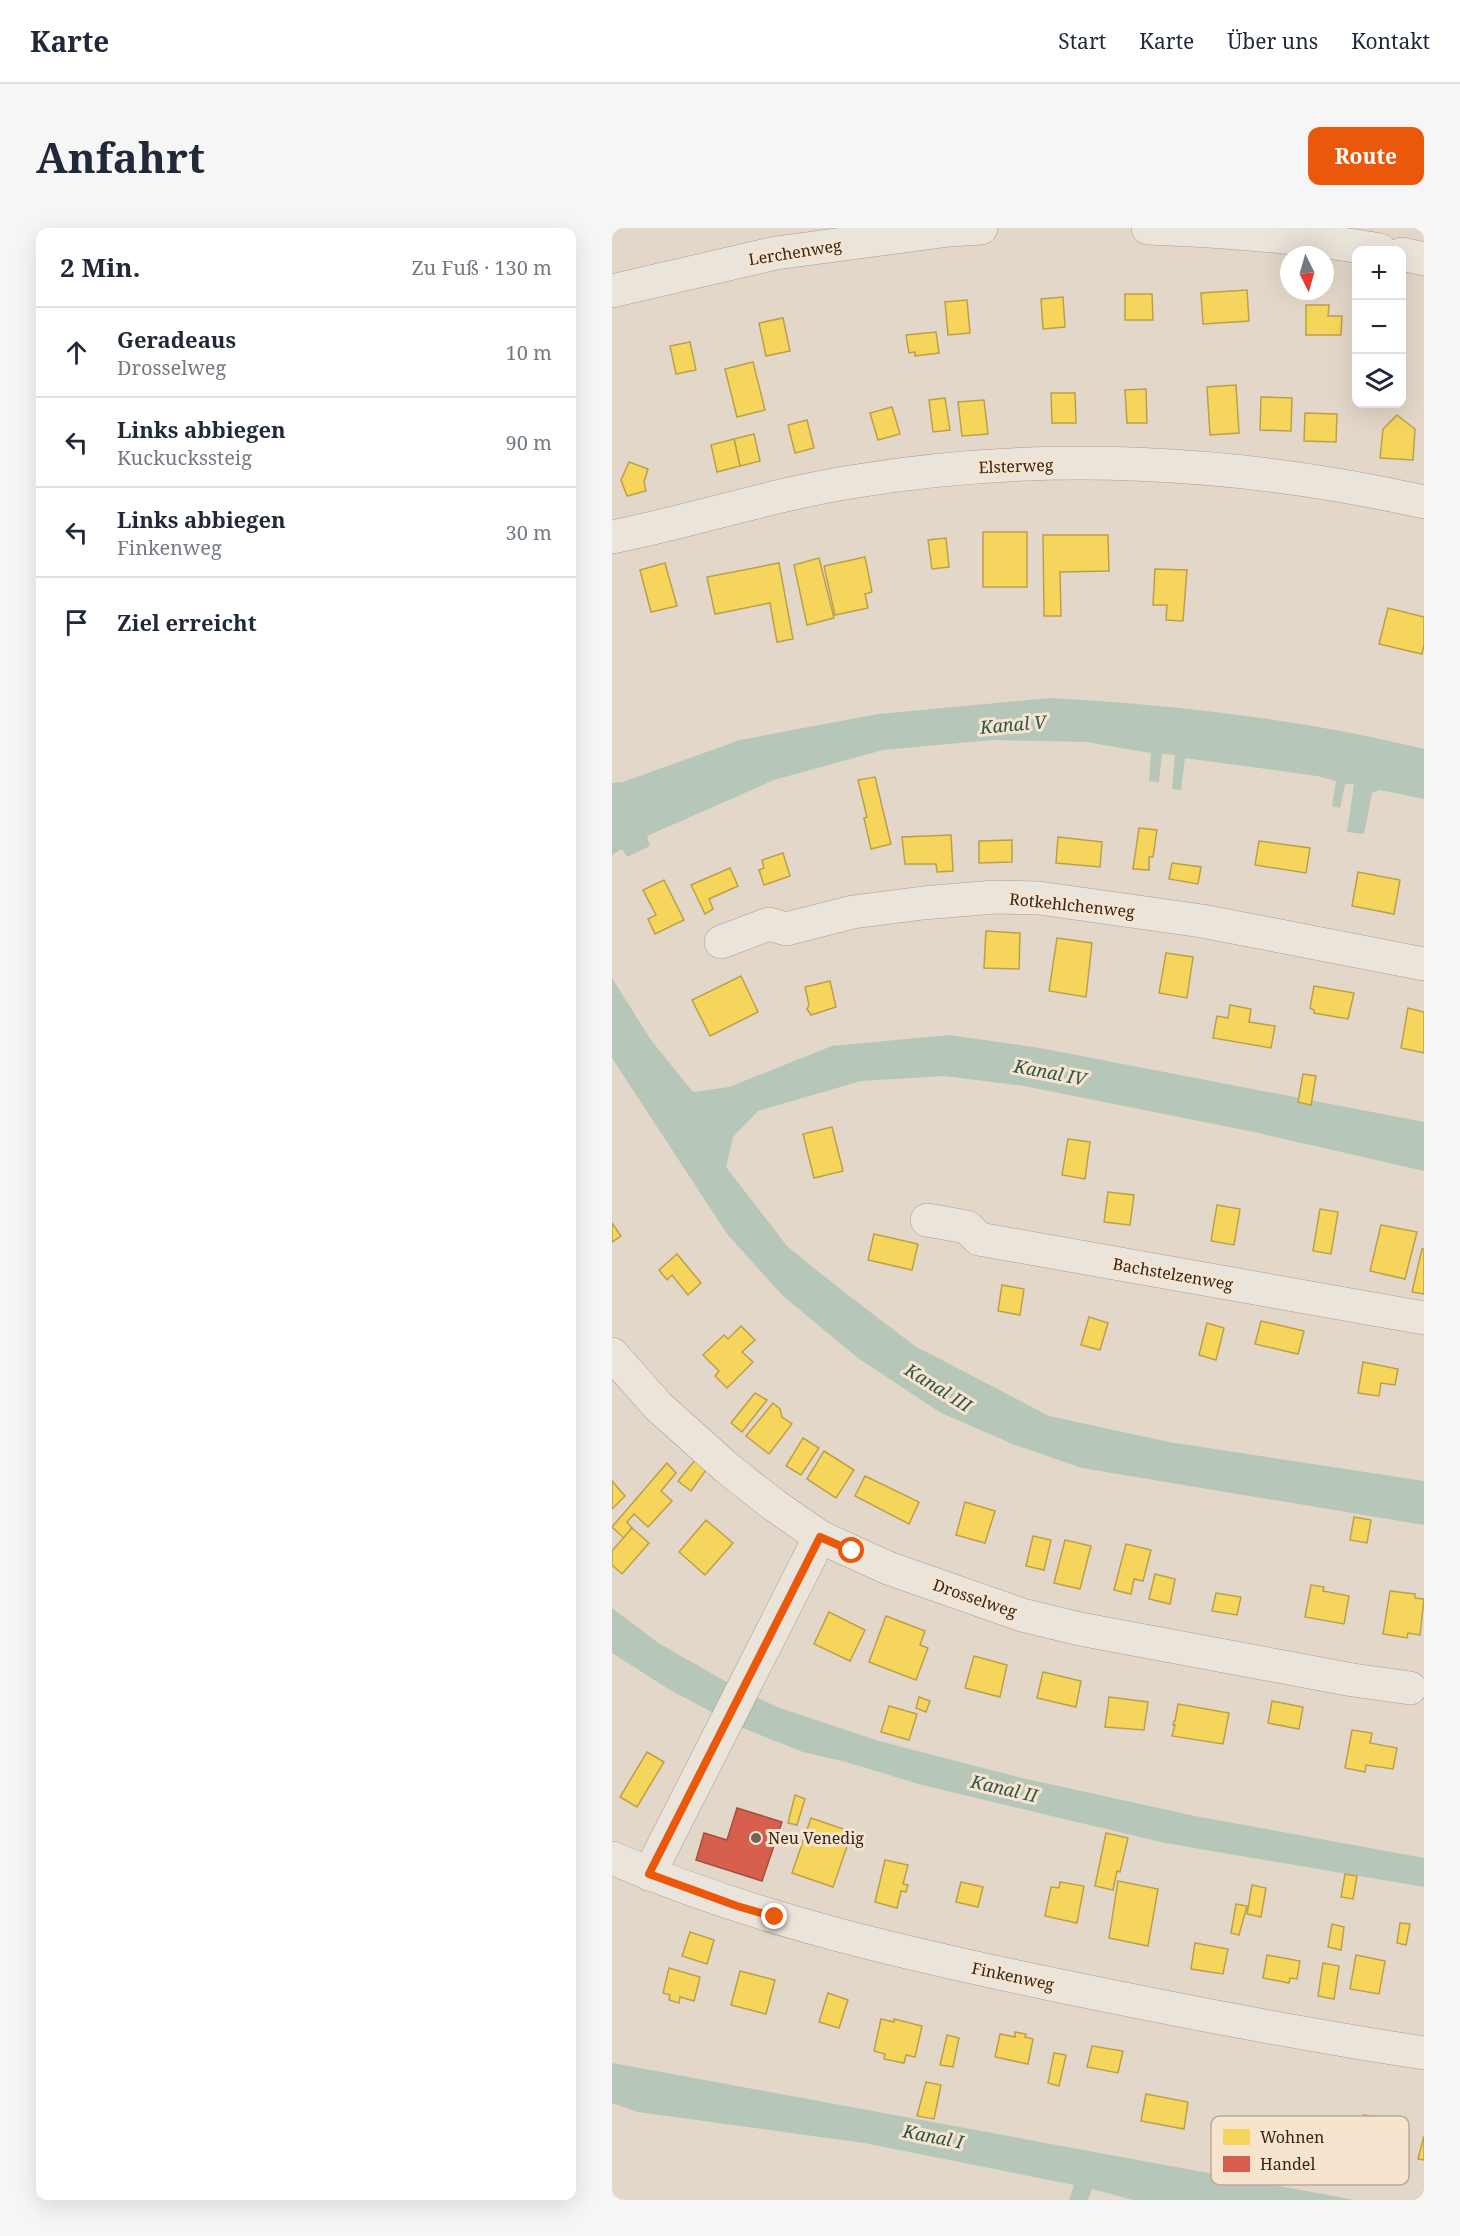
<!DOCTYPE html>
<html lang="de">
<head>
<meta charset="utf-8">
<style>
	:root { --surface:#fff; --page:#f6f6f7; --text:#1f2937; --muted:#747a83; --line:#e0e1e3; --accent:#ea580c }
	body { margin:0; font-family:"Noto Serif",serif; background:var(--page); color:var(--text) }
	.controls { position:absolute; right:18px; top:18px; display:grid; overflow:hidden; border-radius:12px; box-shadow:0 6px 24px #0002 }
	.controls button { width:54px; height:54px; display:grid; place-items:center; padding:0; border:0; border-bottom:2px solid var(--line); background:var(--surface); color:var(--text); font:30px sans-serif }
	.compass { position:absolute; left:668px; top:18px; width:54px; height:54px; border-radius:50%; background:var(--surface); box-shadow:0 6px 24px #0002; rotate:175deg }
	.stop { position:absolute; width:18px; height:18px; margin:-14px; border:4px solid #ea580c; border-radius:50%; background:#fff }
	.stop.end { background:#ea580c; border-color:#fff; box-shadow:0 2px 6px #0008 }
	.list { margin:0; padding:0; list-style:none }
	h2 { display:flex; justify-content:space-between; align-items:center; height:78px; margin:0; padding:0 24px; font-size:26px }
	h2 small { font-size:20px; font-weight:400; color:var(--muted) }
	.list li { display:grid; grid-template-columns:39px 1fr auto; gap:18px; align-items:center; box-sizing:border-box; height:90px; padding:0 24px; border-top:2px solid var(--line) }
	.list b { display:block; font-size:22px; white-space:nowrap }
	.list p { margin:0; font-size:20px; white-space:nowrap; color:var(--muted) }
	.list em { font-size:20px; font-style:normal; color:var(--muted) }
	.icon { flex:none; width:33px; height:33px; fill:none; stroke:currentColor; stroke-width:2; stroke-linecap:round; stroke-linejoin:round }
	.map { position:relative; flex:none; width:812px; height:1972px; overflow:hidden; border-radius:12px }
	header { display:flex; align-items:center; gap:36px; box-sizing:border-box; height:84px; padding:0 30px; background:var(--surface); border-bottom:2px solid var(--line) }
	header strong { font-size:28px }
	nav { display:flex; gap:33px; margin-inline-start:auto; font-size:21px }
	.intro { display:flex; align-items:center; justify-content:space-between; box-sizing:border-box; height:144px; padding:0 36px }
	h1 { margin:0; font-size:42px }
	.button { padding:15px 27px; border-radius:12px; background:var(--accent); color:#fff; font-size:21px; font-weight:700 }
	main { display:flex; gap:36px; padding:0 36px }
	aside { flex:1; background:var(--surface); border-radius:12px; box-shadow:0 6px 24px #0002 }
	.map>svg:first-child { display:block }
	.water { fill:#b6c7b9 }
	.homes { fill:#f6d55c; stroke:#bca049; stroke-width:1.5 }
	.shops { fill:#d6604d; stroke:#a64e3e; stroke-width:1.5 }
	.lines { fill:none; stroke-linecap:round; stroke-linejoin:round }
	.minor-casing { stroke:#a89d93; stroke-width:34 }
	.minor { stroke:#ebe4db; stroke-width:33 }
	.route { stroke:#ea580c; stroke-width:8 }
	.poi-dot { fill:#736359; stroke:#f6e4ce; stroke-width:2 }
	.labels { text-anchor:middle; stroke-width:6; stroke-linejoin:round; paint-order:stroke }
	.street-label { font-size:16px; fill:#36241c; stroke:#f6e4ce }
	.poi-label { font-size:16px; fill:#36241c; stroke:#f6e4ce; text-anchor:start }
	.water-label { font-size:18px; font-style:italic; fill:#2a564c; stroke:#f6e4ce }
	.key { fill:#f6e4ce; stroke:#bcaa99; stroke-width:1.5 }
	.key-label { font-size:16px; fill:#36241c }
</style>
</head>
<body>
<header>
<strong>Karte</strong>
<nav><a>Start</a><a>Karte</a><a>Über uns</a><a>Kontakt</a></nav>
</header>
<div class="intro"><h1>Anfahrt</h1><a class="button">Route</a></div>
<main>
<aside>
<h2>2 Min.<small>Zu Fuß · 130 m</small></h2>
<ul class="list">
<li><svg class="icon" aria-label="ahead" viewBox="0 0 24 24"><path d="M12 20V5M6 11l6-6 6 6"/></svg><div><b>Geradeaus</b><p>Drosselweg</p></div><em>10 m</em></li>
<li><svg class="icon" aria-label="left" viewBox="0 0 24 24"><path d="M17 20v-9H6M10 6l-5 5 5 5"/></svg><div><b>Links abbiegen</b><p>Kuckuckssteig</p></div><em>90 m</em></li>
<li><svg class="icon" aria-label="left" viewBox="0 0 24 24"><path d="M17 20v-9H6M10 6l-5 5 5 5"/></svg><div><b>Links abbiegen</b><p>Finkenweg</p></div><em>30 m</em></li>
<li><svg class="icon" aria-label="arrive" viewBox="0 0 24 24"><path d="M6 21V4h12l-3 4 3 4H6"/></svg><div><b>Ziel erreicht</b></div></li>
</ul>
</aside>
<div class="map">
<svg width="812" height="1972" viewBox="0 0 812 1972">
	<rect width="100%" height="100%" fill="#e3d7c9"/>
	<g class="water">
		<path d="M439,470c125,7 251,21 373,51v50l-44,-9 -8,3 -8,41 -17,-2 7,-48h-9l-5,24 -8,-2 4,-25 -19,-5 -132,-18 -4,32 -9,-1 3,-34 -13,-1 -3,28 -10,-1 2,-28 -65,-11 -93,-2 -110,10 -109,30 -127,56 3,10 -23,11 -5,-8 -10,6v-72l11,-1 117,-42 138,-26z"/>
		<polygon points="0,750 39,812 81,864 117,859 220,818 337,807 428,820 812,894 812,943 642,904 412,858 332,848 249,853 146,883 121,909 114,939 175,1018 228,1061 303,1118 437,1188 557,1214 812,1253 812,1297 470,1240 403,1217 329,1185 246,1130 171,1068 115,1006 0,830"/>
		<polygon points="0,1380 48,1416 120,1457 165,1479 267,1513 410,1550 583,1588 812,1630 812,1659 553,1615 310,1557 234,1534 191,1524 128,1499 58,1462 0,1425"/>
		<polygon points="0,1835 6,1836 743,1972 521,1972 480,1961 476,1972 457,1972 462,1957 252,1915 26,1884 0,1875"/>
	</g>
	<g class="homes">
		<polygon points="635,62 637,93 591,96 589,65"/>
		<polygon points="513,66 540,66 541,92 513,92"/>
		<polygon points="451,69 453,99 431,101 429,71"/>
		<polygon points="355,72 358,105 336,107 333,74"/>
		<polygon points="694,77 717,77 716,88 730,88 729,107 694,107"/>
		<polygon points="171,90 178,123 154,128 147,95"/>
		<polygon points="324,104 327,125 303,128 303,124 297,125 294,107"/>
		<polygon points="78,114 84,142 64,146 58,118"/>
		<polygon points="141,134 153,182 125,189 113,141"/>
		<polygon points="624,157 627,205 598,207 595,159"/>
		<polygon points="534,161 535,195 515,195 513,162"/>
		<polygon points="439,165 463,165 464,195 440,195"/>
		<polygon points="649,169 680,170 679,203 648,202"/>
		<polygon points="333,170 338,202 321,204 317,172"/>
		<polygon points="372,172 376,206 350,208 346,174"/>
		<polygon points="280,179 288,206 266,212 258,185"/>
		<polygon points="693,185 725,186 724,214 692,213"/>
		<polygon points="785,187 803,201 801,232 768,230 771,201"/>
		<polygon points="195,192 202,220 183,225 176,197"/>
		<polygon points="142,206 148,233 128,238 122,211"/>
		<polygon points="122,211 128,238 105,244 99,217"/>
		<polygon points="17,234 36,241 32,254 34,263 15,268 9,252"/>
		<rect x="371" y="304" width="44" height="55"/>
		<polygon points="431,307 496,307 497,343 448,344 449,388 432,388"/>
		<polygon points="334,310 337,339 320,341 316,312"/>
		<polygon points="253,329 260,364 253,366 256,380 223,387 212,338"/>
		<polygon points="207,330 222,390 195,397 182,337"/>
		<polygon points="53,335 65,378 39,384 28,342"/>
		<polygon points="167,335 181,411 165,414 158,375 103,386 95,349"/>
		<polygon points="543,341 575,342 571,393 554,392 555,377 541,377"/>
		<polygon points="776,380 812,389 812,417 810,426 767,416"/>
		<polygon points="263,549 279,616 259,621 252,590 255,589 246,552"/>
		<polygon points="527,600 545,602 541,629 537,629 537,642 521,641"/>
		<polygon points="339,607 341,643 325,644 324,636 293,636 290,609"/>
		<polygon points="446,609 490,614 488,639 444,635"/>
		<polygon points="400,612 400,634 367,635 367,613"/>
		<polygon points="647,613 698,620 694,645 643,637"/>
		<polygon points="171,625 178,648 152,657 147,642 152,640 150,632"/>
		<polygon points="560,635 589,639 586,656 557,651"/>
		<polygon points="118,640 126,658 97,671 101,681 93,686 79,657"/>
		<polygon points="746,644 788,652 782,686 740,678"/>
		<polygon points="52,652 72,692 43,706 36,691 44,687 31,662"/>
		<polygon points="374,703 408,705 407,741 372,740"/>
		<polygon points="445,710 480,715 474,769 437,763"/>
		<polygon points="554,725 581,729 575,770 547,765"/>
		<polygon points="129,748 146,784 98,808 80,772"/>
		<polygon points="218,753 224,779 199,787 195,781 197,777 193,759"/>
		<polygon points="702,758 742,765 736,791 702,785 702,782 698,780"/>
		<polygon points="618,777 639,781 637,794 663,798 659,820 601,810 605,788 616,790"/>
		<polygon points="796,780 812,784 812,825 789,820"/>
		<polygon points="691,846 704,848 699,877 686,874"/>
		<polygon points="220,899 231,943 202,950 191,906"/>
		<polygon points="456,911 478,914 473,951 450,947"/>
		<polygon points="496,964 522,967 518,997 492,994"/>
		<polygon points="605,977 628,981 622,1017 599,1013"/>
		<polygon points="708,981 726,984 719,1026 701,1023"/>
		<polygon points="0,995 9,1008 0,1014"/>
		<polygon points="769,997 805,1004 793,1051 758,1043"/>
		<polygon points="262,1006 306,1016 300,1042 256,1032"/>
		<polygon points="810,1021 812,1021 812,1066 800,1064"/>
		<polygon points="65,1026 89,1055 76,1067 60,1047 55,1052 47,1042"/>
		<polygon points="390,1057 412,1061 408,1087 386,1083"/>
		<polygon points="477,1089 496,1095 488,1122 469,1117"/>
		<polygon points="649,1093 692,1103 686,1126 643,1116"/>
		<polygon points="595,1095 612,1100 604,1132 587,1127"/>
		<polygon points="129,1098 143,1112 130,1124 141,1134 115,1160 103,1148 107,1143 91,1127 112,1107 116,1111"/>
		<polygon points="751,1134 786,1141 783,1157 769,1155 767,1168 746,1165"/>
		<polygon points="143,1165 155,1172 130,1204 119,1195"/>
		<polygon points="161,1175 168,1181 170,1189 180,1196 157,1226 134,1208"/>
		<polygon points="191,1210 207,1220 189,1247 174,1238"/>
		<polygon points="212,1223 242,1242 224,1270 195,1251"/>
		<polygon points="83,1232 94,1242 79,1263 66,1253"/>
		<polygon points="55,1235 64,1245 49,1263 60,1273 36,1299 22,1286 15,1294 20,1300 12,1310 0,1299"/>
		<polygon points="253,1248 307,1274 297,1296 243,1268"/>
		<polygon points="0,1253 13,1268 0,1281"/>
		<polygon points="353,1274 383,1283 373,1315 344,1307"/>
		<polygon points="742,1289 759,1292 755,1315 738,1312"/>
		<polygon points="94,1292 121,1315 93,1347 67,1324"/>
		<polygon points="20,1300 37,1315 10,1346 0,1337 0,1323"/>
		<polygon points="421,1308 439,1312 432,1342 414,1338"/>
		<polygon points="453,1312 479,1318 468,1361 442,1355"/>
		<polygon points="514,1316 539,1322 531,1353 522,1351 519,1366 502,1362"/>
		<polygon points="543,1346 563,1351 558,1376 537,1371"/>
		<polygon points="699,1357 712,1359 711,1363 737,1368 732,1396 693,1389"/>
		<polygon points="778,1363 803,1366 803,1370 812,1371 808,1407 796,1405 795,1410 771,1406"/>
		<polygon points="604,1365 629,1369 625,1387 600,1383"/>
		<polygon points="217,1384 253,1402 238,1433 202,1416"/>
		<polygon points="274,1388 313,1403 308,1417 316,1420 304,1452 257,1434"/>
		<polygon points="362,1428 395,1437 388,1469 353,1460"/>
		<polygon points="431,1444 469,1453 464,1479 425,1470"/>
		<polygon points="307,1469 318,1473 314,1484 304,1480"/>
		<polygon points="497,1469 536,1474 532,1502 493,1499"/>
		<polygon points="660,1473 691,1479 687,1501 656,1495"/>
		<polygon points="566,1476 617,1485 611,1516 560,1508 563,1497 561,1497 562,1493 563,1493"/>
		<polygon points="277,1478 305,1486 297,1512 269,1504"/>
		<polygon points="740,1502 760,1505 758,1515 785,1520 781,1541 754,1537 753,1544 733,1540"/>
		<polygon points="35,1524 52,1534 25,1579 8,1569"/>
		<polygon points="183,1567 193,1571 185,1597 176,1595"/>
		<polygon points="199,1590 240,1604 221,1659 180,1645"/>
		<polygon points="494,1605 516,1610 508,1644 505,1643 501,1662 483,1658"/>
		<polygon points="273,1632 296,1637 291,1656 296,1657 294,1664 289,1663 285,1680 263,1674"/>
		<polygon points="733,1646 745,1648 741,1671 729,1669"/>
		<polygon points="506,1653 546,1661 536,1718 497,1710"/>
		<polygon points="349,1654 371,1659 366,1679 344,1674"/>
		<polygon points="448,1654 472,1658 465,1695 433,1688 439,1659 447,1660"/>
		<polygon points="640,1657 654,1660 649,1689 635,1686"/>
		<polygon points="624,1676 635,1678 627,1707 619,1705"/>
		<polygon points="788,1695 798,1696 794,1717 785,1715"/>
		<polygon points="720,1696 732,1699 729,1722 716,1719"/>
		<polygon points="78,1704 102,1712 95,1736 70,1728"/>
		<polygon points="583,1715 616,1721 611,1746 579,1741"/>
		<polygon points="655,1727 688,1733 685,1751 678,1750 677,1755 651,1750"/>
		<polygon points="744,1727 773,1733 767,1766 738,1761"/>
		<polygon points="711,1735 727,1738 722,1771 706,1768"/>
		<polygon points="57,1740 88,1749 82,1773 68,1769 67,1775 57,1772 58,1767 51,1765"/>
		<polygon points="128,1743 163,1752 154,1786 119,1777"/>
		<polygon points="216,1765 236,1772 227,1800 207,1794"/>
		<polygon points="269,1791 282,1794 282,1791 310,1798 303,1829 294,1827 292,1835 272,1831 273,1826 262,1823"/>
		<polygon points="403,1804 414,1806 413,1809 421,1811 416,1836 383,1829 388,1806 403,1809"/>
		<polygon points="335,1807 347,1810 341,1839 328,1837"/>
		<polygon points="480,1818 511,1823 506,1845 475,1839"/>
		<polygon points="442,1825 454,1827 447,1858 436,1855"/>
		<polygon points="314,1854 329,1857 322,1891 305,1888"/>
		<polygon points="534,1866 576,1874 572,1901 529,1893"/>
		<polygon points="751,1887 767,1889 766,1894 784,1898 779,1929 746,1922"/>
		<polygon points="812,1908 812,1932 806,1931"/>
	</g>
	<polygon class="shops" points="125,1580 170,1594 150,1653 84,1632 92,1605 115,1612"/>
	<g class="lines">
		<g class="minor-casing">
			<g id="minor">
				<path d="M536,0c77,3 157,9 232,22"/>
				<polyline points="790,26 812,31"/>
				<polyline points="0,63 164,25 337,2 369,0"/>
				<path d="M0,309c80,-16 158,-42 239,-55 190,-32 386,-22 573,20"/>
				<polyline points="109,714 157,696 174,701 241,684 311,675 383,669 427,670 590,693 812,736"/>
				<polyline points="315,992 355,999 367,1011 812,1090"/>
				<polyline points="0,1126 46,1178 115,1240 162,1277 208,1309 276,1340 410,1387 468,1401 741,1452 798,1460"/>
				<path d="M0,1630c139,60 286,94 434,125 125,26 251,51 378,70"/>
				<polyline points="37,1646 208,1309"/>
			</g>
		</g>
		<use href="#minor" class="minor"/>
	</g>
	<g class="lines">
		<polyline class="route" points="163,1689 125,1678 37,1646 208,1309 240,1323"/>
	</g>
	<circle class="poi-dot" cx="144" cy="1610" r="6"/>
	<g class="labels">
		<g class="street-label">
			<text transform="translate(183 24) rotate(-9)" y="6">Lerchenweg</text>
			<text transform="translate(404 238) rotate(-2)" y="6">Elsterweg</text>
			<text transform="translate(460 677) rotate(6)" y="6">Rotkehlchenweg</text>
			<text transform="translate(561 1046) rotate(10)" y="6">Bachstelzenweg</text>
			<text transform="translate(363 1370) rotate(19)" y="6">Drosselweg</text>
			<text transform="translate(401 1748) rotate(12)" y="6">Finkenweg</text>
		</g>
		<g class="poi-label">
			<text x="156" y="1616">Neu Venedig</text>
		</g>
		<g class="water-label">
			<text transform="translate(401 497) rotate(-5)" y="6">Kanal V</text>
			<text transform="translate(438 845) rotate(11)" y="6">Kanal IV</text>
			<text transform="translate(326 1160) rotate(32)" y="6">Kanal III</text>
			<text transform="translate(392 1561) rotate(13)" y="6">Kanal II</text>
			<text transform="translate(321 1909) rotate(11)" y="6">Kanal I</text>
		</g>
	</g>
	<rect x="599" y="1888" width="198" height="69" rx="9" class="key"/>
	<rect x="611" y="1901" width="27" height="16" fill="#f6d55c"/>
	<rect x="611" y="1928" width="27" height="16" fill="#d6604d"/>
	<g class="key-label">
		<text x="648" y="1915">Wohnen</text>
		<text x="648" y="1942">Handel</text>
	</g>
</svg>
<div class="controls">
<button>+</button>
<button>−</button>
<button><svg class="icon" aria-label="layers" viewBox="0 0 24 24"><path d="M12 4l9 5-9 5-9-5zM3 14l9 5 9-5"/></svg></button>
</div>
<svg class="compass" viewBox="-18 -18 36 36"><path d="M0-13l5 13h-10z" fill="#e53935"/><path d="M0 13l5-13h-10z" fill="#747a83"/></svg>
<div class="stop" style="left:240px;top:1323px"></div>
<div class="stop end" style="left:163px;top:1689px"></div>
</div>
</main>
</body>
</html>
